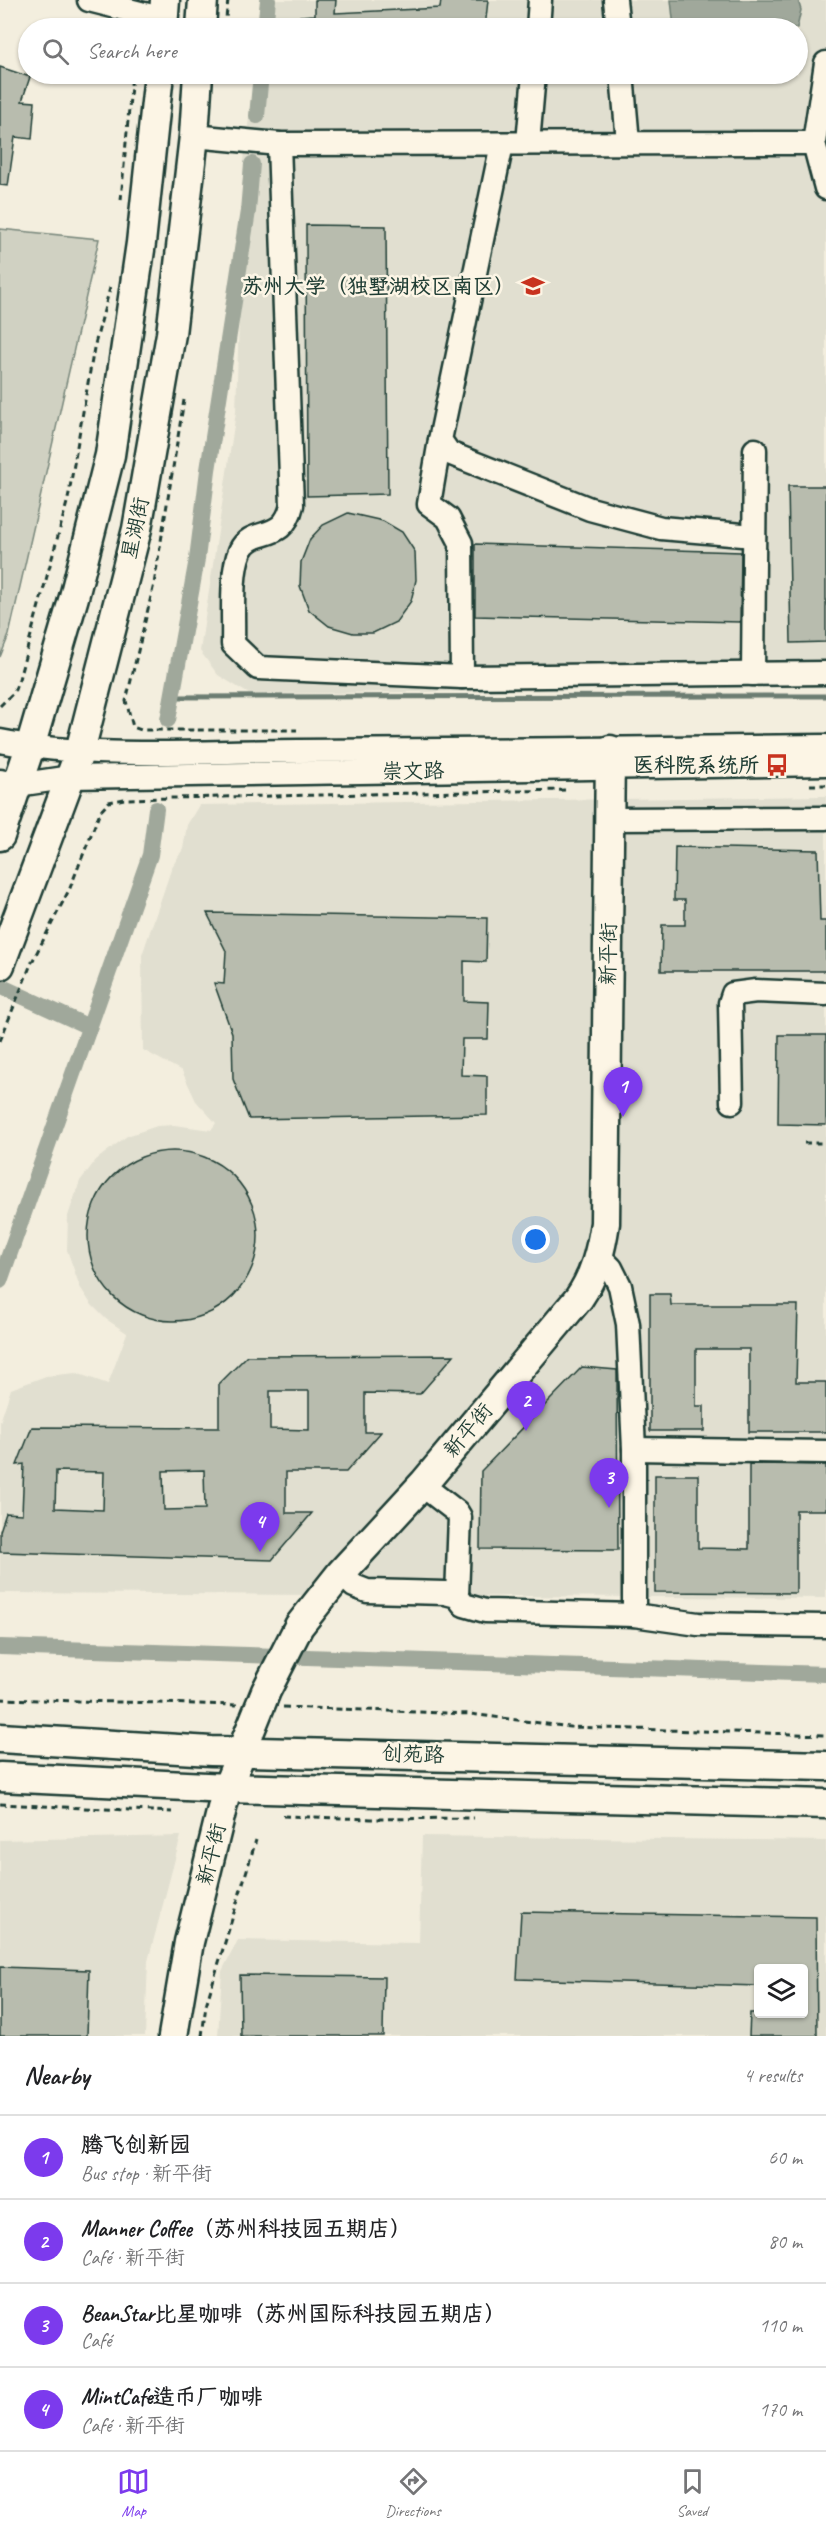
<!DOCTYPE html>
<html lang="en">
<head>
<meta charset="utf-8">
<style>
	:root { --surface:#fff; --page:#f2f2f2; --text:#202124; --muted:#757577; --line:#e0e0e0; --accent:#7c3aed }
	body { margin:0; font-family:Caveat,"LXGW WenKai TC",sans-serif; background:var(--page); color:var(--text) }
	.controls { position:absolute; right:18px; bottom:18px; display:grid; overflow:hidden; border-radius:6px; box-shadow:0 2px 4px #0004 }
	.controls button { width:54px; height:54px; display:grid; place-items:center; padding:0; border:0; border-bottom:2px solid var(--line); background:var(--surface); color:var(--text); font:30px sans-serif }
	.you { position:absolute; left:536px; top:1240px; width:21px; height:21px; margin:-15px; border:4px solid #fff; border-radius:50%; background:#1a73e8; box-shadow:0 0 0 9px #1a73e833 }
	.badge { display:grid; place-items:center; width:39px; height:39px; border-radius:50%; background:var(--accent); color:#fff; font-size:20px; font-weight:700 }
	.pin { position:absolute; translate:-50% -50px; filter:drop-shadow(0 2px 3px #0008) }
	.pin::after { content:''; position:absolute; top:32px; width:21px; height:18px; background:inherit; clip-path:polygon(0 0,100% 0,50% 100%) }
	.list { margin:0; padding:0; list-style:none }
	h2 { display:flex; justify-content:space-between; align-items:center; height:78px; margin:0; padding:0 24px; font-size:26px }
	h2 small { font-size:20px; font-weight:400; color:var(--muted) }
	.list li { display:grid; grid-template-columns:39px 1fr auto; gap:18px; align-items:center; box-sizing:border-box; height:84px; padding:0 24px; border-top:2px solid var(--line) }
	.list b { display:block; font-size:22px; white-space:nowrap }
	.list p { margin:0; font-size:20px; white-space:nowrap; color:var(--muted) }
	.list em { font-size:20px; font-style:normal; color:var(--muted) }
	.icon { flex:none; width:33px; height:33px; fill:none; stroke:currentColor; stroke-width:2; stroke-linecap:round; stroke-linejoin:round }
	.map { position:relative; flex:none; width:826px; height:2036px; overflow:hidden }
	.search { position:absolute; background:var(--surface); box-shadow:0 2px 4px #0004; left:18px; right:18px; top:18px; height:66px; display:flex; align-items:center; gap:15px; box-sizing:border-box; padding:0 21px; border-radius:33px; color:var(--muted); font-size:22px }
	.sheet { height:414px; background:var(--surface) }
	nav { display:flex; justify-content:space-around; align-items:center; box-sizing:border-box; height:84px; border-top:2px solid var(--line); background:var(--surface); font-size:16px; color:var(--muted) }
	nav a { display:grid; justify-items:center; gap:3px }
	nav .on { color:var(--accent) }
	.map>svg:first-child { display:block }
	.built { fill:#e1dfd0; fill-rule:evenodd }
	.green { fill:#d0d1c2; stroke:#78877b; stroke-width:1.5 }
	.water { fill:#a0a89b; stroke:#6c7d72; stroke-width:1.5 }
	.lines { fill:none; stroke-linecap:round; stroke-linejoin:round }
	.stream { stroke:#6c7d72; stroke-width:5 }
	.canal { stroke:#a0a89b; stroke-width:16 }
	.building { fill:#b8bcae; stroke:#1f3d34; stroke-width:1.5; fill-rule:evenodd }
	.minor-casing { stroke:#1f3d34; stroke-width:27 }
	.major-casing { stroke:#1f3d34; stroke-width:33 }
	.path { stroke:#1f3d34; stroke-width:3; stroke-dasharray:6 4.5; stroke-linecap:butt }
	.minor { stroke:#fcf5e5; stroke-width:22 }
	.major { stroke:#fcf5e5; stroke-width:28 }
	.labels { text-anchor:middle; stroke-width:5; stroke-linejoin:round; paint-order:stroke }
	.poi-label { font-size:21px; font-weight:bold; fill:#1f3d34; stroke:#fcf5e5; text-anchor:end }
	.street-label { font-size:21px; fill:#1f3d34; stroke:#fcf5e5 }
</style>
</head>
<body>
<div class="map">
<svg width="826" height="2036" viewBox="0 0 826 2036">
	<rect width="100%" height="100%" fill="#f3eede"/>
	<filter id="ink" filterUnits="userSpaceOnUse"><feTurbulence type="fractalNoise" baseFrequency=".0167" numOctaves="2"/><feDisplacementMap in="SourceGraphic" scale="12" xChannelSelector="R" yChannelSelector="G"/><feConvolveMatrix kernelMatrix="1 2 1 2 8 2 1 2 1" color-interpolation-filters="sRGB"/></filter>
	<g filter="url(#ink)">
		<g class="built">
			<polygon points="263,0 826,0 826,687 249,694 218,675 200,651 236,412 244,161 254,74 798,74 798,28 259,28"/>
			<polygon points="826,796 826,1598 0,1593 0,1422 11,1389 46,1376 76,1373 108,1384 127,1333 106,1319 91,1304 80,1287 67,1250 68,1216 80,1181 96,1160 127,1136 157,1126 174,1125 211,1130 216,1123 196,1101 182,1071 143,1050 142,955 172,867 183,849 187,825 199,805"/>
			<polygon points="181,1836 148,1961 145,2036 0,2036 0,1840"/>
			<path d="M422,1836l404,5v195h-608l4,-65 16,-31 181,3zM758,1968h46v46h-46z"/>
		</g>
		<polygon class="green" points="0,229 99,239 9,635 0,657"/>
		<polygon class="water" points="671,0 798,0 801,10 797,28 674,28"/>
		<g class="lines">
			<polyline class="stream" points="171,697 826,696"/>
			<g class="canal">
				<polyline points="265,28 268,0"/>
				<polyline points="257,116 261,74"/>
				<polyline points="168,720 197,559 208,470 248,211 252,164"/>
				<polyline points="0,986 89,1027"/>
				<polyline points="0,1281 150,855 156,809"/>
				<polyline points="0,1647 826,1674"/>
			</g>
		</g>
		<g class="building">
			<polygon points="315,0 336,0 335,13 440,8 441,0 488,0 485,28 301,28 300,16 315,15"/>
			<polygon points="0,67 30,77 22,101 35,102 32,139 15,137 8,186 0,185"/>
			<polygon points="306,225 386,226 388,494 307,496"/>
			<polygon points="788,486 826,486 826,642 791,643"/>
			<polygon points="348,513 383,521 402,532 415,552 416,580 411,601 396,622 373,633 353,633 329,626 309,610 300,586 301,562 310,539 323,525"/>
			<polygon points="475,544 741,552 740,622 475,616"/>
			<polygon points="675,847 818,850 820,921 826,921 826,971 661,971 662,925 685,925 685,900 674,900"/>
			<polygon points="207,913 487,918 486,962 464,961 464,1001 489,1002 488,1039 462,1039 461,1075 487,1076 487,1115 249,1119 233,1079 232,1033 214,983 224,984 226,951"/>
			<polygon points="779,1035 826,1035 826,1125 778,1124"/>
			<circle cx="173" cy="1236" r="85"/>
			<polygon points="650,1294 670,1294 671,1305 798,1305 796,1382 826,1382 826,1432 749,1432 749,1349 696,1349 696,1406 704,1406 704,1431 650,1431"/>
			<path d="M454,1355l-34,39 -55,-1v39h16l-35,40h-60v41h26l-40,47 -272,-8v-21l6,-18 16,1 2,-50 -7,1 15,-38 187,1v-44l28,-28zM270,1391h39v39l-39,-1zM204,1470l1,39 -41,1 -1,-39zM56,1471l48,1 -1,38 -48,-2z"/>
			<polygon points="582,1367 617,1370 618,1550 480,1549 481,1471"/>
			<polygon points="749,1464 826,1465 826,1510 796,1510 796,1593 655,1592 655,1475 698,1475 698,1548 749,1549"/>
			<polygon points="521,1912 816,1917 817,2036 749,2036 750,2013 804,2013 804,1968 759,1968 759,1986 517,1979"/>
			<polygon points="0,1967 89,1970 87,2036 0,2036"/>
			<polygon points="240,1975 384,1977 383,2036 241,2036"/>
		</g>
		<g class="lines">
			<g class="minor-casing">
				<g id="minor">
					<polyline points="89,0 164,19"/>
					<polyline points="615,0 618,28"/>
					<polyline points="538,28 540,0"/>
					<polyline points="826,63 814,143 826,188"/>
					<polyline points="622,74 628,142"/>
					<polyline points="194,136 279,144 814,143"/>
					<polyline points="528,143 534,74"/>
					<path d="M279,144l13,361c-9,40 -40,20 -52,46 -10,23 -6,67 -7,93l25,24 204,9 364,-4"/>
					<polyline points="502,144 440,440 449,453 590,509 661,528 754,536"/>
					<polyline points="440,440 429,504 448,518 461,543 462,677"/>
					<polyline points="753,674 755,450"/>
					<path d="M0,741c96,19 202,10 299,10 176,-1 351,-2 527,-5"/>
					<polyline points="0,781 17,785 71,777 826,764"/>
					<polyline points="609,819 826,818"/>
					<polyline points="732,1102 730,1003 733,994 756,991 826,994"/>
					<polyline points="599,1256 611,1268 620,1286 628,1324 634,1449 634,1615"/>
					<polyline points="634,1449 826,1452"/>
					<polyline points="422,1485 457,1512 460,1517 457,1596"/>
					<polyline points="341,1573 354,1586 367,1591 445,1593 457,1596 464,1605 485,1611 634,1615 698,1624 826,1626"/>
				</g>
			</g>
			<g class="major-casing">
				<g id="major">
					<polyline points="163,28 165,0"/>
					<polyline points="201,28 203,0"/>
					<polyline points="0,836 30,747 74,597 110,455 141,243 159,74"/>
					<polyline points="0,965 80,751 137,529 171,334 194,136 198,74"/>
					<polyline points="0,1738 211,1751 826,1766"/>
					<polyline points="0,1777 227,1788 826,1804"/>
					<path d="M173,2036l16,-94 38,-154 39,-97 33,-65 42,-53 83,-90 155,-185c16,-23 22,-48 26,-75l5,-473"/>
				</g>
			</g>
			<g class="path">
				<polyline points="225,27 228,0"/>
				<polyline points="121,200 132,74"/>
				<polyline points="184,400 154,584 126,701 133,727 141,730 297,730"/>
				<polyline points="0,706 14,692 19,679 68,499 94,348 111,284"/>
				<polyline points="810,785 826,785"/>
				<polyline points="0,1041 31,964 70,888 100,812 109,802 124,799 566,790"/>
				<polyline points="804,1143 826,1143"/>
				<polyline points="0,1699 237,1705"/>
				<polyline points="283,1707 471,1714 570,1727 826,1735"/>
				<polyline points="0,1804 172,1812"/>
				<polyline points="283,1816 371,1819 473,1818"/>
				<polyline points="202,2036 206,2005 256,1840"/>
			</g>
			<use href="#minor" class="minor"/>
			<use href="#major" class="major"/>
		</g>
	</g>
	<defs>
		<g id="university-bare" transform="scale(1.8)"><path d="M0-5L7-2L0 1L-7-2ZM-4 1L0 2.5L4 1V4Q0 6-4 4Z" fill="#c8321e" stroke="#fcf5e5" stroke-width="2.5" paint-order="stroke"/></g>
		<g id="bus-bare" transform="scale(1.8)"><path d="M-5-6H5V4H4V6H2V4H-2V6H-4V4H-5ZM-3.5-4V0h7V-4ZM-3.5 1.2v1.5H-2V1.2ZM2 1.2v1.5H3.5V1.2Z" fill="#c8321e" stroke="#fcf5e5" stroke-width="2.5" paint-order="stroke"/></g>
	</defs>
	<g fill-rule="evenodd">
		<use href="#university-bare" x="533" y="286"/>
		<use href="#bus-bare" x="777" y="765"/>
	</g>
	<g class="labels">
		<g class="poi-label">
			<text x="515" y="293">苏州大学（独墅湖校区南区）</text>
			<text x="759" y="772">医科院系统所</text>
		</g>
		<g class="street-label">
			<text transform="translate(135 528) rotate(-78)" y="7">星湖街</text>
			<text transform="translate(413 771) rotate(-1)" y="7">崇文路</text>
			<text transform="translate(608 954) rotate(-89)" y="7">新平街</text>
			<text transform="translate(468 1430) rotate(-50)" y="7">新平街</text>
			<text transform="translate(413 1754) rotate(2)" y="7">创苑路</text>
			<text transform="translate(211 1854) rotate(-76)" y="7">新平街</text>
		</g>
	</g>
</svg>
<div class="controls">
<button><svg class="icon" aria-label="layers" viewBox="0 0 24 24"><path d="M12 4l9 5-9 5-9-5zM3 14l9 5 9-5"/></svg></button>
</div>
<div class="you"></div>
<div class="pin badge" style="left:623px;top:1117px">1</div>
<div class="pin badge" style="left:526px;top:1431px">2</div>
<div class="pin badge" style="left:609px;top:1508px">3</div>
<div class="pin badge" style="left:260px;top:1552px">4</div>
<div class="search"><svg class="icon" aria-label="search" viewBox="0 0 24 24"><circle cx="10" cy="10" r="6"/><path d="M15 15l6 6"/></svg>Search here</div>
</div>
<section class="sheet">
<h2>Nearby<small>4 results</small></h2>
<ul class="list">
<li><span class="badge">1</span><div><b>腾飞创新园</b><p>Bus stop · 新平街</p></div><em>60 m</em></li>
<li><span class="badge">2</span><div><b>Manner Coffee（苏州科技园五期店）</b><p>Café · 新平街</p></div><em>80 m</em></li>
<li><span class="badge">3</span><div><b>BeanStar比星咖啡（苏州国际科技园五期店）</b><p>Café</p></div><em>110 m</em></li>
<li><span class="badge">4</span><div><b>MintCafe造币厂咖啡</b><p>Café · 新平街</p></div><em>170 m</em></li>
</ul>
</section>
<nav>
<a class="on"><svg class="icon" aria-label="map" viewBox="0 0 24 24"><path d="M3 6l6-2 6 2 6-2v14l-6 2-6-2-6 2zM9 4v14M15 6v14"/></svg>Map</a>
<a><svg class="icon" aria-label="directions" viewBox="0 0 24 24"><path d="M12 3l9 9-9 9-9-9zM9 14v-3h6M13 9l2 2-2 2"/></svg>Directions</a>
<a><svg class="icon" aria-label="saved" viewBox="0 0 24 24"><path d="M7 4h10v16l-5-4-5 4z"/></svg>Saved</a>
</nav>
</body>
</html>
